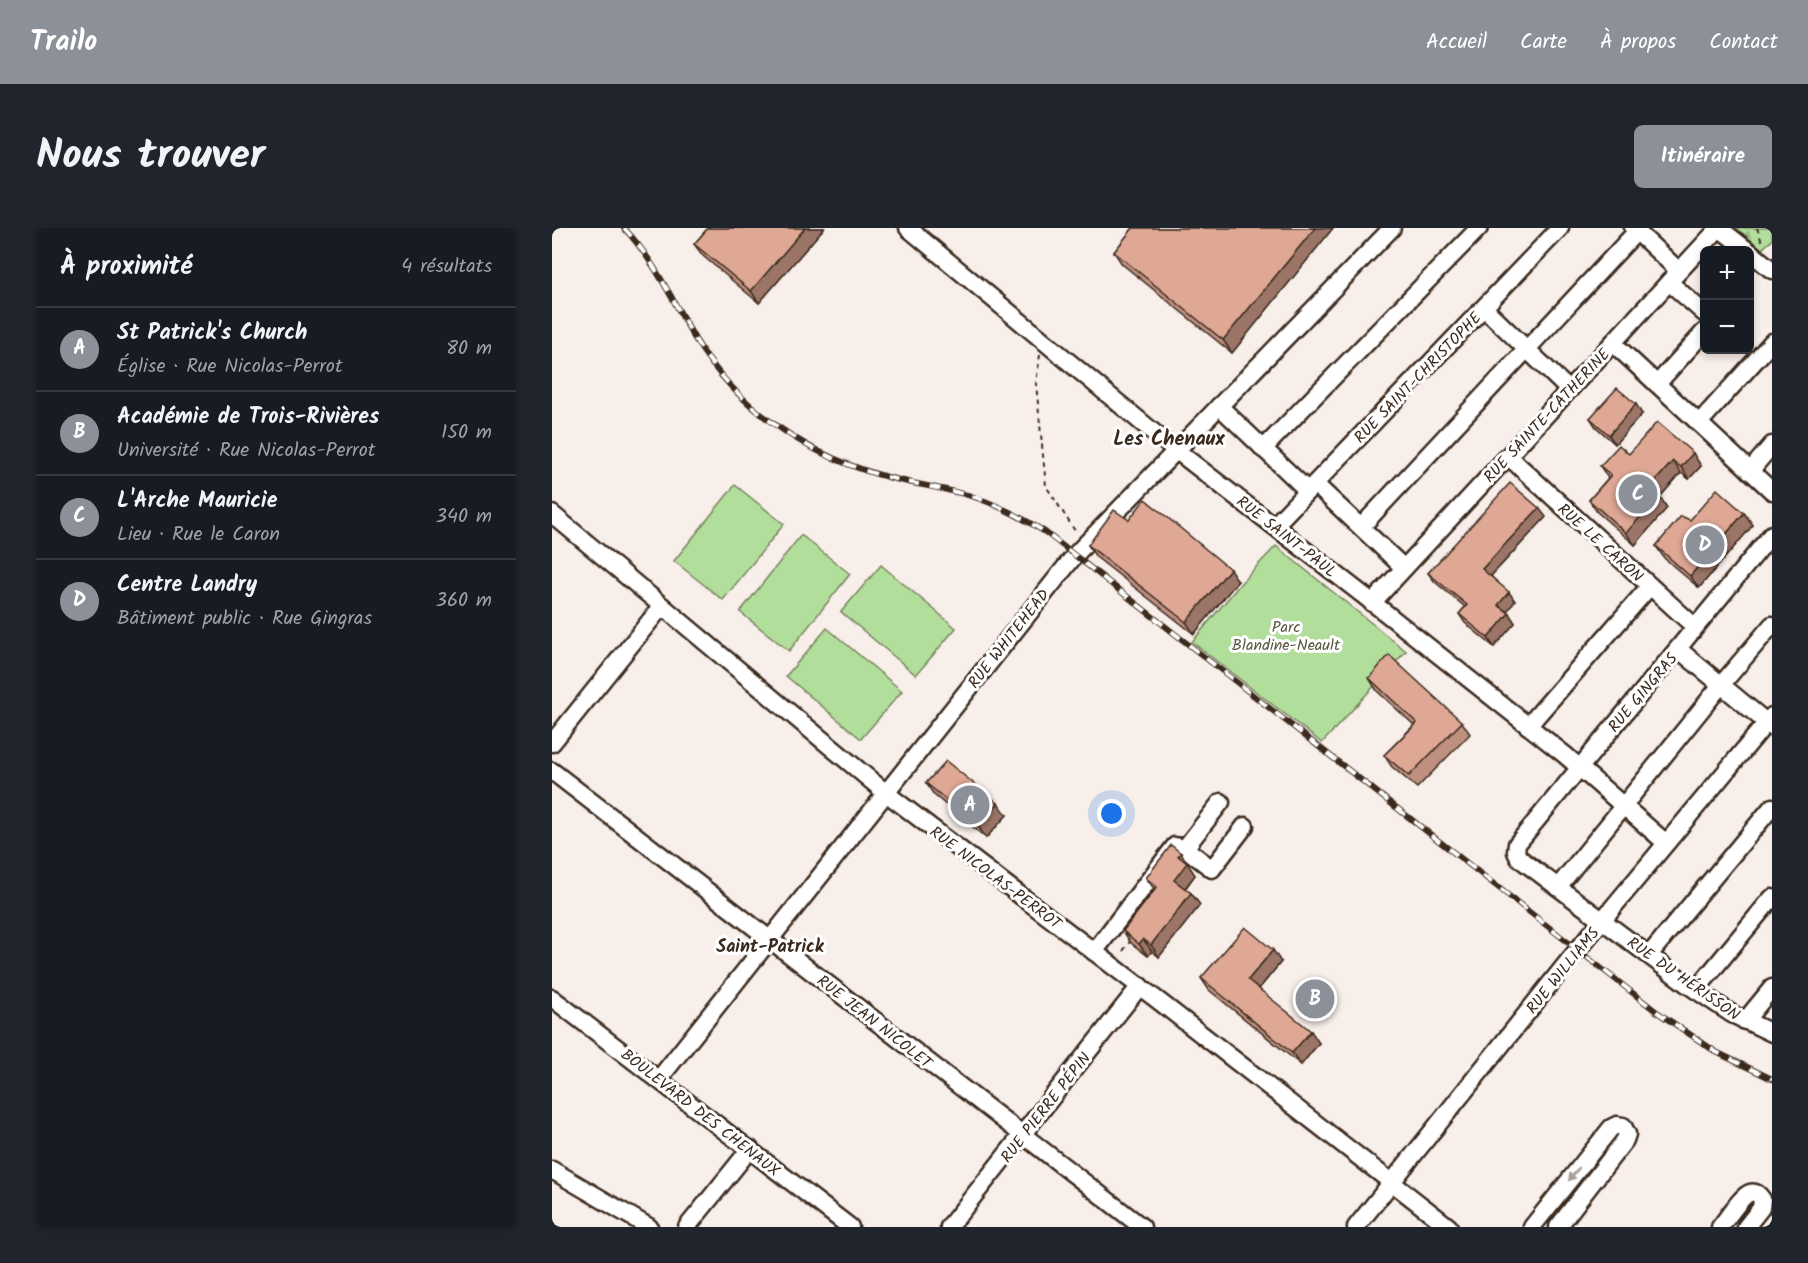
<!DOCTYPE html>
<html lang="fr">
<head>
<meta charset="utf-8">
<style>
	:root { --surface:#171b24; --page:#20242c; --text:#f1f3f6; --muted:#9ea1a6; --line:#363941; --accent:#8c9099 }
	body { margin:0; font-family:Kalam,sans-serif; background:var(--page); color:var(--text) }
	.controls { position:absolute; right:18px; top:18px; display:grid; overflow:hidden; border-radius:9px; box-shadow:0 3px 9px #0003 }
	.controls button { width:54px; height:54px; display:grid; place-items:center; padding:0; border:0; border-bottom:2px solid var(--line); background:var(--surface); color:var(--text); font:30px sans-serif }
	.you { position:absolute; left:560px; top:586px; width:21px; height:21px; margin:-15px; border:4px solid #fff; border-radius:50%; background:#1a73e8; box-shadow:0 0 0 9px #1a73e833 }
	.badge { display:grid; place-items:center; width:39px; height:39px; border-radius:50%; background:var(--accent); color:#fff; font-size:20px; font-weight:700 }
	.pin { position:absolute; translate:-50% -50%; border:3px solid #fff; box-shadow:0 2px 6px #0006 }
	.list { margin:0; padding:0; list-style:none }
	h2 { display:flex; justify-content:space-between; align-items:center; height:78px; margin:0; padding:0 24px; font-size:26px }
	h2 small { font-size:20px; font-weight:400; color:var(--muted) }
	.list li { display:grid; grid-template-columns:39px 1fr auto; gap:18px; align-items:center; box-sizing:border-box; height:84px; padding:0 24px; border-top:2px solid var(--line) }
	.list b { display:block; font-size:22px; white-space:nowrap }
	.list p { margin:0; font-size:20px; white-space:nowrap; color:var(--muted) }
	.list em { font-size:20px; font-style:normal; color:var(--muted) }
	.map { position:relative; flex:none; width:1220px; height:999px; overflow:hidden; border-radius:9px }
	header { display:flex; align-items:center; gap:36px; box-sizing:border-box; height:84px; padding:0 30px; background:var(--accent); color:#fff }
	header strong { font-size:28px }
	nav { display:flex; gap:33px; margin-inline-start:auto; font-size:21px }
	.intro { display:flex; align-items:center; justify-content:space-between; box-sizing:border-box; height:144px; padding:0 36px }
	h1 { margin:0; font-size:42px }
	.button { padding:15px 27px; border-radius:9px; background:var(--accent); color:#fff; font-size:21px; font-weight:700 }
	main { display:flex; gap:36px; padding:0 36px }
	aside { flex:1; background:var(--surface); border-radius:9px; box-shadow:0 3px 9px #0003 }
	.map>svg:first-child { display:block }
	.green { fill:#b2de9c; stroke:#76845d; stroke-width:1.5 }
	.forest { fill:url(#forest-firs); stroke:#76845d; stroke-width:1.5 }
	.lines { fill:none; stroke-linecap:round; stroke-linejoin:round }
	.minor-casing { stroke:#3b2a1e; stroke-width:21 }
	.path { stroke:#3b2a1e; stroke-width:2; stroke-dasharray:4.5 4.5; stroke-linecap:butt }
	.minor { stroke:#fff; stroke-width:16 }
	.rail-casing { stroke:#3b2a1e; stroke-width:6 }
	.rail { stroke:#fff; stroke-width:4; stroke-dasharray:11; stroke-linecap:butt }
	.wall { fill:#bf9080; stroke:#3b2a1e; stroke-width:1.5 }
	.shaded-wall { fill:#9b7668; stroke:#3b2a1e; stroke-width:1.5 }
	.building { fill:#dea895; stroke:#3b2a1e; stroke-width:1.5 }
	.oneway { fill:#a79f9a }
	.labels { text-anchor:middle; stroke-width:6; stroke-linejoin:round; paint-order:stroke }
	.street-label { font-size:16px; fill:#3b2a1e; stroke:#fff }
	.park-label { font-size:16px; fill:#59573e; stroke:#fff }
	.neighbourhood-label { font-size:18px; font-weight:bold; fill:#3b2a1e; stroke:#fff }
	.quarter-label { font-size:20px; font-weight:bold; fill:#3b2a1e; stroke:#fff }
</style>
</head>
<body>
<header>
<strong>Trailo</strong>
<nav><a>Accueil</a><a>Carte</a><a>À propos</a><a>Contact</a></nav>
</header>
<div class="intro"><h1>Nous trouver</h1><a class="button">Itinéraire</a></div>
<main>
<aside>
<h2>À proximité<small>4 résultats</small></h2>
<ul class="list">
<li><span class="badge">A</span><div><b>St Patrick's Church</b><p>Église · Rue Nicolas-Perrot</p></div><em>80 m</em></li>
<li><span class="badge">B</span><div><b>Académie de Trois-Rivières</b><p>Université · Rue Nicolas-Perrot</p></div><em>150 m</em></li>
<li><span class="badge">C</span><div><b>L'Arche Mauricie</b><p>Lieu · Rue le Caron</p></div><em>340 m</em></li>
<li><span class="badge">D</span><div><b>Centre Landry</b><p>Bâtiment public · Rue Gingras</p></div><em>360 m</em></li>
</ul>
</aside>
<div class="map">
<svg width="1220" height="999" viewBox="0 0 1220 999">
	<defs>
		<pattern id="forest-firs" width="22" height="20" patternUnits="userSpaceOnUse" patternTransform="scale(1.5)"><rect width="22" height="20" fill="#b2de9c"/><path d="M5 1l3.5 6h-7zM16 11l3.5 6h-7z" fill="#9abf86"/></pattern>
	</defs>
	<rect width="100%" height="100%" fill="#f8eeea"/>
	<filter id="ink" filterUnits="userSpaceOnUse"><feTurbulence type="fractalNoise" baseFrequency=".0167" numOctaves="2"/><feDisplacementMap in="SourceGraphic" scale="12" xChannelSelector="R" yChannelSelector="G"/><feConvolveMatrix kernelMatrix="1 2 1 2 8 2 1 2 1" color-interpolation-filters="sRGB"/></filter>
	<g filter="url(#ink)">
		<g class="green">
			<polygon points="183,257 232,296 171,372 122,333"/>
			<polygon points="249,307 298,346 237,423 188,384"/>
			<polygon points="724,318 854,423 770,515 640,414 689,355"/>
			<polygon points="329,337 404,400 364,447 289,384"/>
			<polygon points="275,400 350,463 309,511 234,448"/>
		</g>
		<polygon class="forest" points="1184,0 1220,0 1220,12 1210,21"/>
		<g class="lines">
			<g class="minor-casing">
				<g id="minor">
					<polyline points="356,0 612,213 811,367 1013,527 1114,615"/>
					<polyline points="1081,0 1127,43"/>
					<polyline points="1167,0 1195,22"/>
					<polyline points="1198,24 1220,42"/>
					<polyline points="1117,54 1152,85"/>
					<polyline points="932,80 1017,162"/>
					<polyline points="1061,115 1220,263"/>
					<polyline points="1105,156 1152,104"/>
					<polyline points="667,178 756,263"/>
					<polyline points="1147,195 1220,114"/>
					<polyline points="711,221 927,0"/>
					<polyline points="956,228 1143,399"/>
					<polyline points="1198,243 1220,217"/>
					<polyline points="763,256 852,340"/>
					<polyline points="0,286 334,565 608,774 897,999"/>
					<polyline points="722,298 1008,0"/>
					<polyline points="809,299 1085,3"/>
					<polyline points="1220,306 965,616 964,624 967,630 1135,756 1180,786 1220,805"/>
					<polyline points="820,375 1167,0"/>
					<polyline points="1126,421 1220,499"/>
					<polyline points="976,498 1098,358"/>
					<polyline points="0,515 110,378"/>
					<polyline points="0,543 590,999"/>
					<polyline points="633,620 669,574"/>
					<polyline points="1006,659 1169,457 1220,397"/>
					<polyline points="542,724 623,618 633,620 660,641 693,598"/>
					<polyline points="1097,727 1220,579"/>
					<polyline points="1144,762 1220,670"/>
					<polyline points="0,770 298,999"/>
					<polyline points="1193,793 1220,760"/>
					<polyline points="107,851 523,327 840,0"/>
					<polyline points="0,942 97,999"/>
					<polyline points="135,999 198,921"/>
					<polyline points="397,999 588,758"/>
					<polyline points="804,999 1018,731 1220,488"/>
					<polyline points="980,999 1059,900 1065,897 1071,898 1075,906 1073,912 1006,999"/>
					<path d="M1168,999c6,-7 22,-32 30,-34 6,-2 9,2 12,6l-1,9 -15,19"/>
				</g>
			</g>
			<g class="path">
				<polyline points="1205,0 1211,17"/>
				<polyline points="488,127 484,155 494,258 525,306"/>
				<polyline points="571,723 579,712"/>
			</g>
			<use href="#minor" class="minor"/>
			<g class="rail-casing">
				<path id="rail" d="M72,0c30,32 49,73 71,111 22,36 53,68 88,91 34,24 72,39 112,49 25,6 51,10 76,17 26,8 50,21 74,36l612,480 59,40 56,27"/>
			</g>
			<use href="#rail" class="rail"/>
		</g>
		<g class="wall">
			<polygon points="156,0 272,0 207,75 151,28 142,16"/>
			<polygon points="581,0 781,0 680,125 570,36 562,24"/>
			<polygon points="1090,186 1063,216 1044,199 1038,190"/>
			<polygon points="1077,226 1149,238 1137,251 1129,245 1108,269 1115,280 1083,317 1045,284 1037,272 1056,250 1048,238"/>
			<polygon points="1192,285 1201,297 1147,360 1112,330 1104,318"/>
			<polygon points="994,289 939,348 963,373 954,384 963,395 942,419 913,395 907,386 913,379 883,354 876,345"/>
			<polygon points="577,292 686,353 642,406 544,329 536,317"/>
			<polygon points="817,450 910,494 918,506 865,560 840,539 832,527 862,497 825,463"/>
			<polygon points="374,555 455,587 434,610 382,567"/>
			<polygon points="637,637 636,638 643,647 633,661 639,665 648,677 607,729 600,723 596,728 579,715 571,703 603,662 594,650"/>
			<polygon points="729,734 707,761 767,815 749,837 657,762 649,750"/>
		</g>
		<g class="shaded-wall">
			<polygon points="253,0 272,0 207,75 199,63"/>
			<polygon points="763,0 781,0 680,125 671,112"/>
			<polygon points="1084,176 1090,186 1063,216 1057,207"/>
			<polygon points="1141,225 1149,238 1137,251 1129,239"/>
			<polygon points="1121,233 1129,245 1108,269 1115,280 1083,317 1074,305 1097,260"/>
			<polygon points="987,280 994,289 937,350 930,341"/>
			<polygon points="1192,285 1201,297 1147,360 1138,348"/>
			<polygon points="678,341 686,353 642,406 634,394"/>
			<polygon points="957,364 963,373 953,386 946,377"/>
			<polygon points="957,385 963,395 942,419 936,410"/>
			<polygon points="446,575 455,587 434,610 426,598"/>
			<polygon points="629,625 643,647 630,664 622,652 626,628"/>
			<polygon points="639,665 648,677 607,729 599,717"/>
			<polygon points="591,711 600,723 596,728 587,716"/>
			<polygon points="721,722 729,734 704,764 696,752"/>
			<polygon points="759,803 767,815 749,837 740,825"/>
		</g>
		<g class="building">
			<polygon points="156,0 253,0 199,63 142,16"/>
			<polygon points="581,0 763,0 671,112 562,24"/>
			<polygon points="1065,160 1084,176 1057,207 1038,190"/>
			<polygon points="1105,194 1141,225 1129,239 1121,233 1097,260 1107,268 1074,305 1037,272 1059,247 1048,238 1067,217 1077,226"/>
			<polygon points="958,255 987,280 930,341 957,364 946,377 957,385 936,410 907,386 915,377 876,345"/>
			<polygon points="1165,261 1192,285 1138,348 1104,318 1129,288 1138,292"/>
			<polygon points="593,271 678,341 634,394 536,317 562,282 577,292"/>
			<polygon points="837,427 910,494 857,548 832,527 865,495 817,450"/>
			<polygon points="394,533 446,575 426,598 374,555"/>
			<polygon points="619,617 629,625 626,628 635,635 622,652 639,665 599,717 591,711 587,716 571,703 605,659 594,650"/>
			<polygon points="693,699 721,722 696,752 759,803 740,825 649,750"/>
		</g>
		<defs><path id="oneway-solid" d="M-6-.8H1V-3.2L6.5 0L1 3.2V.8H-6Z" transform="scale(1.5)"/></defs>
		<use class="oneway" href="#oneway-solid" transform="translate(1022 946) rotate(129)"/>
	</g>
	<g class="labels">
		<g class="street-label">
			<text transform="translate(865 149) rotate(-46)" y="6">RUE SAINT-CHRISTOPHE</text>
			<text transform="translate(994 187) rotate(-47)" y="6">RUE SAINTE-CATHERINE</text>
			<text transform="translate(735 308) rotate(38)" y="6">RUE SAINT-PAUL</text>
			<text transform="translate(1049 314) rotate(42)" y="6">RUE LE CARON</text>
			<text transform="translate(456 410) rotate(-52)" y="6">RUE WHITEHEAD</text>
			<text transform="translate(1090 464) rotate(-50)" y="6">RUE GINGRAS</text>
			<text transform="translate(444 649) rotate(37)" y="6">RUE NICOLAS-PERROT</text>
			<text transform="translate(1010 742) rotate(-51)" y="6">RUE WILLIAMS</text>
			<text transform="translate(1132 750) rotate(35)" y="6">RUE DU HÉRISSON</text>
			<text transform="translate(323 793) rotate(38)" y="6">RUE JEAN NICOLET</text>
			<text transform="translate(493 879) rotate(-52)" y="6">RUE PIERRE PÉPIN</text>
			<text transform="translate(149 884) rotate(38)" y="6">BOULEVARD DES CHENAUX</text>
		</g>
		<g class="park-label">
			<text x="734" y="404">Parc<tspan x="734" dy="18">Blandine-Neault</tspan></text>
		</g>
		<g class="neighbourhood-label">
			<text x="218" y="724">Saint-Patrick</text>
		</g>
		<g class="quarter-label">
			<text x="617" y="217">Les Chenaux</text>
		</g>
	</g>
</svg>
<div class="controls">
<button>+</button>
<button>−</button>
</div>
<div class="you"></div>
<div class="pin badge" style="left:418px;top:577px">A</div>
<div class="pin badge" style="left:763px;top:771px">B</div>
<div class="pin badge" style="left:1086px;top:266px">C</div>
<div class="pin badge" style="left:1153px;top:317px">D</div>
</div>
</main>
</body>
</html>
